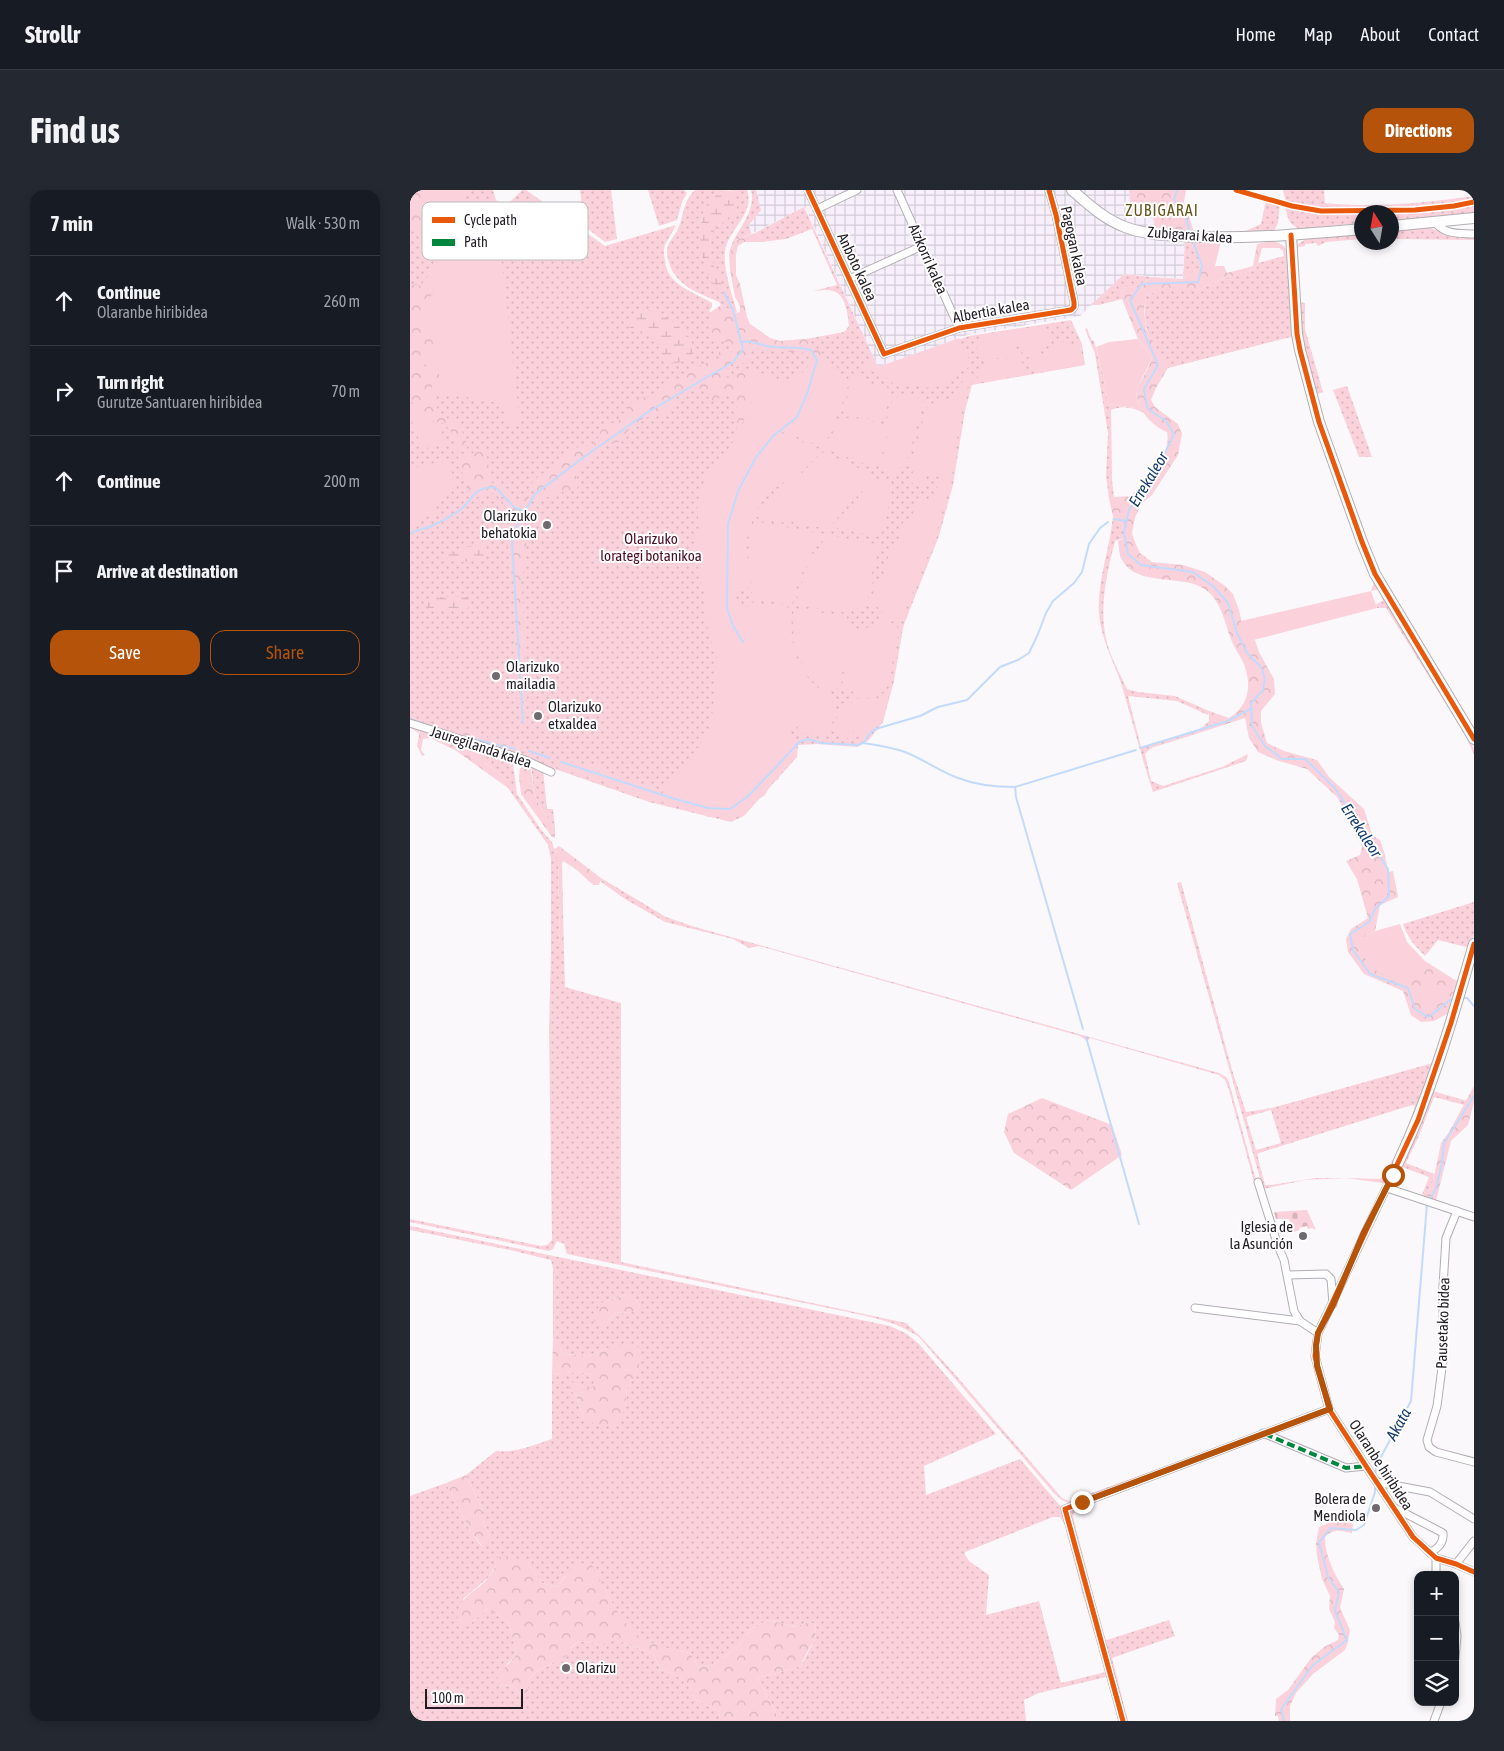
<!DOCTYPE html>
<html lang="en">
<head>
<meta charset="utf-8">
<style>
	:root { --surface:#171b24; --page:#242831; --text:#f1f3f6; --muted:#9ea1a6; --line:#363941; --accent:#b45309 }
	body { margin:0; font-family:"Asap Condensed",sans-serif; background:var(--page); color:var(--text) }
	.controls { position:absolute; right:15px; bottom:15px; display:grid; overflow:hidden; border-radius:10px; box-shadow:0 2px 8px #0003 }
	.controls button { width:45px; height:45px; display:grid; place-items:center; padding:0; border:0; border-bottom:1px solid var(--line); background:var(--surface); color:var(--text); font:25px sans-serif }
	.compass { position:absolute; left:944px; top:15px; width:45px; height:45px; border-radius:50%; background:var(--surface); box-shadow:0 2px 8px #0003; rotate:349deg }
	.scale { position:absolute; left:15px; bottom:12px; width:98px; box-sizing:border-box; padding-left:5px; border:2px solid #221d25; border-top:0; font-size:14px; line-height:18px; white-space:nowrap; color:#221d25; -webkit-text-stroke:4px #fff; paint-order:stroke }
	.stop { position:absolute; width:15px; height:15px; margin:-11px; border:4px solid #b45309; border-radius:50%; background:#fff }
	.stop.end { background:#b45309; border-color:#fff; box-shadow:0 1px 5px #0008 }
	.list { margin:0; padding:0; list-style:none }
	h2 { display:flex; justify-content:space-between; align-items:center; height:65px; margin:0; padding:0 20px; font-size:21px }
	h2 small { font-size:16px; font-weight:400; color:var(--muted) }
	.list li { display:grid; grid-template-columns:32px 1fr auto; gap:15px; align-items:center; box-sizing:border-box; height:90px; padding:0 20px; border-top:1px solid var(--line) }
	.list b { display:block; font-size:19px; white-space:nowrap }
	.list p { margin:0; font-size:16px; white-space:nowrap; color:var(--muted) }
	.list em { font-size:16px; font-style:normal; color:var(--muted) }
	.actions { display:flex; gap:10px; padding:15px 20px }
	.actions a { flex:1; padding:11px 0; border:1px solid var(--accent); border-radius:15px; text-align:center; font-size:18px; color:var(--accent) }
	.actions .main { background:var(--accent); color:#fff }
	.icon { flex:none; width:28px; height:28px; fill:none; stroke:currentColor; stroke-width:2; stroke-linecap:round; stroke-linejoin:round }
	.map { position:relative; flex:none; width:1064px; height:1531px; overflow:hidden; border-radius:15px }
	header { display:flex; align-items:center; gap:30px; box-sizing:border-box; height:70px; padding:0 25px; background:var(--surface); border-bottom:1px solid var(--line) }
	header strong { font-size:24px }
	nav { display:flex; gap:28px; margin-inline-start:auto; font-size:18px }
	.intro { display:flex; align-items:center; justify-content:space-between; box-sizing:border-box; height:120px; padding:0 30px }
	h1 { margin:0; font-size:35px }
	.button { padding:12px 22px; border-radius:15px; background:var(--accent); color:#fff; font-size:18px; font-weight:700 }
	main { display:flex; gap:30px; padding:0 30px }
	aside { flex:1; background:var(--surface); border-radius:15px; box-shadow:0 2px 8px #0003 }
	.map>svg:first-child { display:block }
	.industrial { fill:url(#industrial-grid) }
	.grass { fill:url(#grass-dots); fill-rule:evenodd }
	.forest { fill:url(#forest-crowns) }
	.wetland { fill:url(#wetland-marsh) }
	.cemetery { fill:url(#cemetery-stones) }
	.garden { fill:#fbd2db }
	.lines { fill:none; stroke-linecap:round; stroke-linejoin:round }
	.stream { stroke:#c2dbfc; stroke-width:2 }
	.street-casing { stroke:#b1aeb4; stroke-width:9 }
	.secondary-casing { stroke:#b1aeb4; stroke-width:12 }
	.street { stroke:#fefefe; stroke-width:7 }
	.secondary { stroke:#fefefe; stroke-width:10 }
	.quiet { stroke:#00873e; stroke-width:4; stroke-dasharray:8 4; stroke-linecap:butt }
	.cycleway-casing { stroke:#fff; stroke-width:8 }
	.cycleway { stroke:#e8590c; stroke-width:5 }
	.route { stroke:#b45309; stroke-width:6 }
	.poi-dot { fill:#6e6a70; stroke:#fff; stroke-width:2 }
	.labels { text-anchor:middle; stroke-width:4; stroke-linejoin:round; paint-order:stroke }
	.street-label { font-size:15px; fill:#221d25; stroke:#fff }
	.poi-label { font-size:15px; fill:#221d25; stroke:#fff; text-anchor:end }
	.park-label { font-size:15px; fill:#4c0e22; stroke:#fff }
	.neighbourhood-label { font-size:16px; letter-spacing:1px; fill:#68551a; stroke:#fff }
	.water-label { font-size:16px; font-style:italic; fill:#133c6b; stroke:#fff }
	.key { fill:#fff; stroke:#bdbbbe; stroke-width:1 }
	.key-label { font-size:14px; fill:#221d25 }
</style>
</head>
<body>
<header>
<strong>Strollr</strong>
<nav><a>Home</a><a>Map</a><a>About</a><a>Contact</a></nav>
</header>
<div class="intro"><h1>Find us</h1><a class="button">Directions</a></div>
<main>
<aside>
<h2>7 min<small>Walk · 530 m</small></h2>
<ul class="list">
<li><svg class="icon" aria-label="ahead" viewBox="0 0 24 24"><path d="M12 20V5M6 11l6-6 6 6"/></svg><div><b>Continue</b><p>Olaranbe hiribidea</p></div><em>260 m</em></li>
<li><svg class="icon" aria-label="right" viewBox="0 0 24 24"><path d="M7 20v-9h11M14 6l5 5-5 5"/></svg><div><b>Turn right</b><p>Gurutze Santuaren hiribidea</p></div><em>70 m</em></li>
<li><svg class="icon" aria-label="ahead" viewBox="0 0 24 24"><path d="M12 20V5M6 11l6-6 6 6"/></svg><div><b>Continue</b></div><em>200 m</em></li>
<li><svg class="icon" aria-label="arrive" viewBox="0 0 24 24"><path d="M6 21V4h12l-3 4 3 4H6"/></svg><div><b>Arrive at destination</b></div></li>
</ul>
<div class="actions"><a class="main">Save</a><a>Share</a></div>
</aside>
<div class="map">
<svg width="1064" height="1531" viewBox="0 0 1064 1531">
	<defs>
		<pattern id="industrial-grid" width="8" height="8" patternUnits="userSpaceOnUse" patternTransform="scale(1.25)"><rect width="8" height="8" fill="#f7f0fc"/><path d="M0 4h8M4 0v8" fill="none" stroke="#d3cdd8"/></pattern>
		<pattern id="grass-dots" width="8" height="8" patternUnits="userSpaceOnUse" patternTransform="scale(1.25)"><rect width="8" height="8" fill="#fbd2db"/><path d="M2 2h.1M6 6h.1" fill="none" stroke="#d7b4bc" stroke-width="1.8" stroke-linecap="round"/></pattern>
		<pattern id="forest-crowns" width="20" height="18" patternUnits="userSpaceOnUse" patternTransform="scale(1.25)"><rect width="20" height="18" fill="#fbd2db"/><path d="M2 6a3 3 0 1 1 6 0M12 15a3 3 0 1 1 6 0" fill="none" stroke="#d7b4bc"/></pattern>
		<pattern id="wetland-marsh" width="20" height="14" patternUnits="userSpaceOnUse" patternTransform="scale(1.25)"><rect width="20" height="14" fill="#fbd2db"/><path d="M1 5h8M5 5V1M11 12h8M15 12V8" fill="none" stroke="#d7b4bc"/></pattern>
		<pattern id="cemetery-stones" width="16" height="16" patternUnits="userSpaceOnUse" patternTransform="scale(1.25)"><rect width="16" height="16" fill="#fbd2db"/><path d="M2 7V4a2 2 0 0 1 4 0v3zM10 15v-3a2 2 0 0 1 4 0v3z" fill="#d7b4bc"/></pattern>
	</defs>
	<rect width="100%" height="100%" fill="#faf8fb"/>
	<polygon class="industrial" points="346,0 719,0 721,25 743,28 745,39 775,43 773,89 714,84 670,126 557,145 468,177 395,17 341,44 339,35 351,20"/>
	<g class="grass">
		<path d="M0,0h83l3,10 8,4 7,-3 11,-11h4l79,56 71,-21c-3,7 -8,13 -11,20 -2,6 -1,10 0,16 3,25 28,30 47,42v4l-3,4 2,1 39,12 20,14 10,3 26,-2 38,-7 5,-6c-1,-10 -3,-32 -16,-35 -6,-2 -14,0 -20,0l24,-6 -25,-56 -26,10 -24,3v-4l-7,-5 49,-26 74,160 91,-31 102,-16 11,24 3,21 -113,20 -7,26 -12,74 -14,51 -36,91 -9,54 -11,41 -15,19 -11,6 -39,-3 -20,1 -1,12 -53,59 -13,6 -82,-20 -91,-32 -15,-1 4,40h6l2,18 -13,-17 -8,-16 -3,-29 -20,-6 2,4 4,31 25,37 10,11 2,7 2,-1 2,15 2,83 4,5 1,36 56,16v259l285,61 13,12 34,37 109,126 7,3 162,-58 -158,60c-10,0 -14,-5 -20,-11l-134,-155c-23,-16 -49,-20 -76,-26l-276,-57 -3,-10 -7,-3 -4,8 -4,2 -139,-29v-3l131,27 6,-1 5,-5 -3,-210 2,-79v-92l-3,-14 -40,-57v-8l-23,-17 -65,-34 -1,4 -9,-5z"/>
		<polygon points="170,0 201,0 207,49 195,52 174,36"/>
		<polygon points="238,0 274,0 277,3 272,12 267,30 249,36"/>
		<path d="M285,0h30c-6,4 -14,8 -18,15 -13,21 -2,51 2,73l17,13c-10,-14 -19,-36 -15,-53 3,-12 18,-34 24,-46l-7,-2h19c8,25 -18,38 -22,61 -2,19 7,43 12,61l-2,1 -14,-8 -2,-3c-20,-9 -44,-16 -50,-40 -2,-5 -3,-11 -1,-16 2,-6 7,-11 10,-17 6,-14 5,-28 17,-39z"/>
		<path d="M341,0h5l5,20 -12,15 2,9 -15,6 -7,14c4,-23 28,-39 22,-64z"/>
		<path d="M873,0h41l1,13c49,5 101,0 149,-7v4l-21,5 -27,3 -93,2 -17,-1 -30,-7z"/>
		<polygon points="856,10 870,14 868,33 864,41 835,43 833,42 851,34"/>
		<polygon points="1064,13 1064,23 982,31 982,22 954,22 1017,21"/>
		<path d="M875,15l33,9 43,-1v10l-62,6c-11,-6 -12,-12 -14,-24z"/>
		<polygon points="1019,37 1035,44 1064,47 1064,50 982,49 982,41"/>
		<polygon points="951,44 951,49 916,52 908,56 906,53 895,54 895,56 888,57 888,65 886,65 888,54 896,49"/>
		<polygon points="775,50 783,50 791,76 773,89"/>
		<path d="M869,53l6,4 4,8 7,88 84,246 -9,2 3,-9 -16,-38 -67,-207 -123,31c-17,-29 -27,-37 -22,-72l10,-5h40l23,-11 28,-8 10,-5 1,-4 26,-7 -1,-5 -4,-3z"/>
		<polygon points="714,84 742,87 727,96 717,97 711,102 712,109 689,115 681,115"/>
		<polygon points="888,112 895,113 895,139 913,202 904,205 891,155"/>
		<path d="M677,138l4,11 3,2 9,33 5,30 34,5 2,4c-11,-6 -22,-8 -33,-3l1,70 2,17 -5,2 -3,-24 2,-42 -13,-79 -10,-25z"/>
		<polygon points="937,196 962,267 949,267 923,200"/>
		<path d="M703,326l9,9 3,13 -10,3c-8,32 -16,65 -9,97 3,17 14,35 21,51l11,3 37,4 34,15 -1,4 -31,-14 -49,-5 13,51 58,-17v3l-48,15 -6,6 6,27 12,5 59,-19 26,-13 -2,7 -93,31c-12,-36 -21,-73 -32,-109 -8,-23 -20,-44 -22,-69 -2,-33 11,-65 14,-98z"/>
		<polygon points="973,404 1060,549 1064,559 1064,565 1056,546 976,418 967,418 966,414 973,411 971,406"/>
		<polygon points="191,688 256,727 285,737 809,883 816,887 819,892 848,998 846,999 819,900 815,890 809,885 680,848 677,851 670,846 349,756 339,758 323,749 255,732 215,709 190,691"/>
		<path d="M771,692l51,188 14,42 26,-4 161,-45 16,-50 6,-33 6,1 -26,87 -39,94 -13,21 -37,-5 -41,2 -42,9 -86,-306zM1002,915l3,1c-7,25 -19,53 -35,73l-32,-1h-32l-45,7h-6l-8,-31 2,-1zM861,920l10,33 -25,7 -10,-33z"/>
		<path d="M1064,712v33l-4,13 -32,-8 -13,16c-10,-10 -18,-19 -22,-32z"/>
		<polygon points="1023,901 1057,911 1054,915 1024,907 1008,948 996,973 1024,984 1023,991 1016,1007 1012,1005 1019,987 989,976"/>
		<path d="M0,1036l480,100 17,8 12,10 77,90 -72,32 2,29 94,-36 42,49 59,213h-3l-9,-41 -3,-3 -67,16 -15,7 2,21h-246l-22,-43 43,-12 14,-27 1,-14 -7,-3 -14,5 -26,-7 -17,8 -14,18 -24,18 -15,4 -9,-15c-16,-3 -35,-6 -49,-15 -18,-12 -29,-36 -39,-54l-37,-8 -8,11 -15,-4 -15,-21 -31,3 -7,12 -26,22 7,25 17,-15 21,12 9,33 -10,10 -7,20 14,3 7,9 8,-17 8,-8 14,-7 28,-23 25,4 8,-7 41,16 8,16c20,7 26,9 34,29l25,13 -1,9h-309v-225l36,-13 24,47 11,16 9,-10 -6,-12 -3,-18 -15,-31 30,-24c20,2 38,-6 56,-12v-65l26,-2 16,3v12h-10l-15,-5v6l7,8 8,23 41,-12 2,-18 11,-20 -31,-21 -18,8 -24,-2 -12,-15v-71l-2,-8 -41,-10 -100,-20zM214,1105l13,6 4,7 -8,4 -17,1 -9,9 -6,2 -6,-3 4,-17zM643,1327h7l5,8 16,62v2l25,83 -45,11 -22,-82 -53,14 3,-40 -20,-14 -4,-6v-3z"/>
		<polygon points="822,1257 823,1259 666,1320 663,1326 694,1449 697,1450 759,1430 765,1446 702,1468 718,1531 715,1531 659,1323 660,1320"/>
	</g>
	<g class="forest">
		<polygon points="0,0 22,0 15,8 23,16 19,30 22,35 0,42"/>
		<polygon points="719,0 776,0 774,12 784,42 745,40 743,28 721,25"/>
		<path d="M345,43l7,5v4h-18l-6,4 -2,9v20l4,9 7,33 3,7 21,15 9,2 26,-2 19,17v4l-20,10 7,-9 2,-5 -4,-3 -41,-2 -12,-3 -5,3 -3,10 -23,8v8l5,2 5,-9 8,2c10,32 9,30 -6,60l-2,-9 1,-15 -6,-11 -7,-2 -13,7 -4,-14 -19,2 -11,6 -1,11c-11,9 -13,6 -26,9 -13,4 -23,14 -30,26l-13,1 -6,9 -15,8 -11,13 3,8 -1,10h-11l-30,10 -4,-19 24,-19 7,-10 12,-5 18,-4 5,-6 4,-11 20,-8 7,-5 -2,-7 9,-9 14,-1 18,-14 14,-6 12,-9 25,-10v-7l6,-1 5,4 3,-3 -5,-8 -13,-4 -7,-8 3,-19 10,-7 14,8 5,-1v-6l-5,-9 -5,-27 -1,-16 7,-14z"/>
		<path d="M862,51l7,2v5h-17l-5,19 -10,5 -28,8 -23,11h-40l-10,5 -2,15 2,18 22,39 -12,20 -5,12 4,7 23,17 4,10 -4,21 -26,40 -11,9 -6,14 -3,15 3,9 5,11 12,9 31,3 22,7 20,14 8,8 6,16 7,31 9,-1 4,12 15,27 1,15 -14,17v12l6,20 17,8 33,9 12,17 35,32 8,26 8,5 5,15 3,17 5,-1 5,26 -18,8 -5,26 -15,8 56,35 9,-13 30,19 -6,33 -15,8 -13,1 -10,-7 -8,-24 -39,-17 -16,-22 -2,-13 5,-10 17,-11 -11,-39 -11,-18 14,-6 2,-8 -10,-24 -15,-26 -30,-28 -28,-8 -21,-9 -9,-14 -4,-20 -46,15v-3l10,-9v-10l20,7c20,-13 23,-32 15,-54 -3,-7 -8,-13 -11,-20 -8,-18 -10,-41 -27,-54 -22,-17 -69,-2 -84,-30 -3,-5 -3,-13 -4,-19l7,-3 -3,-13 -9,-9 -4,-17 5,-2 17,-1c15,-17 41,-39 36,-64 -16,-6 -35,-28 -29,-46 2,-5 6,-9 8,-14 2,-4 4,-9 6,-14l-14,-19 -16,-40 -1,-7 6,-5 10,-1 15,-9 31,2 18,-13h23l3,7 26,-7 4,-22z"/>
		<path d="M19,85l4,18 -9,13 10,35 -8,17 12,9 2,11 -6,5 -2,6 5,6c-4,20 8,19 20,30 7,6 9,17 11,26l-12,2 -4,-20 -8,-10c-17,-2 -25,-8 -33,-23l-1,-114 6,-2 4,2z"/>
		<polygon points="76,260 81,292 94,298 101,310 110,311 116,302 120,319 112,391 104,389 95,340 98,322 88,303 78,303 64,308 55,293 48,267"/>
		<polygon points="104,393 112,396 117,511 107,508"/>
		<polygon points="49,537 111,557 108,562 103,563 50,546"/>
		<polygon points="10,539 71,559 75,573 98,590 98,598 45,560 20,548 13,549 11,560 15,565 12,566 7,556"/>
		<polygon points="111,573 120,574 124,604 132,620 145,637 145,648 142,647 111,604 109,586"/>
		<polygon points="149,656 191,688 189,695 183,695 167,680 153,671 152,674 154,761 150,756 148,673 146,658"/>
		<polygon points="1064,896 1064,912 1058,935 1041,951 1026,1011 1016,1007 1023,991 1031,953 1039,942"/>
		<polygon points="632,908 702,935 712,965 661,1000 604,963 594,942 598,924"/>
		<polygon points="214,1105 227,1111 232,1118 223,1122 206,1123 197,1132 191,1135 184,1131 189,1114"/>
		<polygon points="143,1149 155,1164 179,1166 197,1158 217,1153 232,1159 228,1179 217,1199 215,1217 210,1233 188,1236 174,1229 166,1206 159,1198 159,1191 174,1197 183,1197 184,1185 168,1182 142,1184"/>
		<polygon points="56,1285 71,1316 74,1334 80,1346 77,1355 72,1356 60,1340 36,1293"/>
		<path d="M931,1330l12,4 -1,9c-12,-2 -17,-5 -27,4 0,19 9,37 19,52l-4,19 10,22 -2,12 -3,8 -32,24 -17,19 -6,13v15h-11l-1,-5h-3l1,-17 12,-9 23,-32 13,-11 14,-7 1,-5 -5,-7 1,-6 -6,-13 1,-13 -8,-17 -5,-23 -1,-12 3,-17 14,-6z"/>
		<path d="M100,1366l17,6 15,21 15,4 19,-25 16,3c12,21 29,61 50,73 14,8 32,12 48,15l9,15 15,-4 24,-18 14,-18 17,-8 26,7 14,-5 7,3 -1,14 -9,15 -5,12 -43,12 22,43h-61l1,-9 -25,-13c-8,-20 -14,-22 -34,-29l-8,-16 -41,-16 -7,7 -26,-4 -9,7v6l-33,17 -8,8 -1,12 -7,5 -7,-9 -14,-3 -3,-7 20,-23 -9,-33 -21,-12 -17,15 -11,3c-8,-29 17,-33 31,-51 2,-3 4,-7 6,-11l-3,-7z"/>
	</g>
	<g class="wetland">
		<path d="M315,0l10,2c6,28 -4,22 -19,37 -14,14 1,48 10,62l-2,2c-24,-11 -30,-67 -17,-89 4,-6 12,-10 18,-14z"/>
		<path d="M233,119c17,2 43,18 50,36 6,16 -17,20 -28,17l-8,-22 -5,-4 -22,-5 -1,-14 8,-7z"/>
		<path d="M74,351l3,1 -1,9 -2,7c-11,5 -29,6 -39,-1l1,-2z"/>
		<path d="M27,407h30l2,2 -1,9c-14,1 -29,4 -43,-1l-1,-6 1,-1z"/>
	</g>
	<polygon class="cemetery" points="897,1020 906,1040 902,1038 898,1039 897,1036 889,1038 890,1040 883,1042 879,1029 866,1029 864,1022"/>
	<g class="garden">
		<path d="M22,0h38l1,3 -8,3 -1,6 -5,2 2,3 -1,4 2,1c10,-7 18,-7 29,-6l4,10 -4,15 5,20 7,3 19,169 -13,2 -4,-19 -5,-3 -44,-8h-17l-6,-6 3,-6 6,-5 -2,-11 -13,-2 1,-7 8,-17c-13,-20 -15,-27 -1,-48l-4,-18 7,-19 -7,-7 6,-18 -6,-11 4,-14 -8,-8z"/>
		<polygon points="783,50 811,52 805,76 791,76"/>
		<path d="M632,136l1,4 12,7c-8,11 -18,17 -30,21l-6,-12 -7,3 3,6 4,-1 2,5 -26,-1 -8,2 -1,-2 -5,1 -4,-7 -2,1 -1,-4 3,-1 -3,-7 7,-3 -1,-3z"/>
		<polygon points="549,148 562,176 548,182 530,196 522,198 500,196 492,197 484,194 473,185 461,181 450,175 464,169 468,177"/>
		<polygon points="648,149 660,156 667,155 670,156 674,175 626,183 623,176 619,177 616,171 632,164"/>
		<path d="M728,149l14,19c-4,11 -17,28 -15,39 0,4 3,9 5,12l-34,-5 -5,-30 -7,-27 13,-5z"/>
		<path d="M415,166l2,1 -1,8 11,2 3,8 5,-2 3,13 -9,28 -3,2 1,4 -14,27 -39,-15 -3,1 40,17c-6,8 -13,15 -21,22 -8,6 -18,10 -26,17 -14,11 -22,29 -26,46 -5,20 7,39 -1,56l-6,-1 -1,7 -4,-1 -1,2 5,2 -1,6 10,1 1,-5 42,6c-4,34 5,71 38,87l-1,6 7,1 -5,29 -7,3h-12l-2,-6 -1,7 -8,-2 -4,-3 2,-9h-4l-2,7h-3l-3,4 3,8 4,-2 3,3 -1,15 -11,14 -8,6 2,3 -7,4 -7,12 -12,8 -11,13 -7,1 -5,3 -16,-4 -7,1c-4,-5 -52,-19 -59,-16l-5,-6h-8l-21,-10h-9l-2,-4h-5l-2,-3 -2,1 -23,-7 -2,1 -12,-6v-4c14,-5 27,4 40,2l4,5h6l8,6 8,-1 3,5 5,-1 8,8 5,-3 7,4 2,4 8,2 5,-4 2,-9 29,-32 7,-10 1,-4 5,-5 4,-29 3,-45 -9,-24 -4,-40 -8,-33 -2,-21 5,-7 -2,-27 8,-26 25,-31 19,-34 3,-12 -8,-29 13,-1 12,5 6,4 11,1 39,-21z"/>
		<polygon points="583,171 612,172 618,184 561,194 562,189 571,186 569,180 576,178 575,174"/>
		<polygon points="440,180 442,186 449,184 453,191 460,188 462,192 458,193 460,196 471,193 472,196 476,195 482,207 478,213 473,230 435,226 433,222 440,198 438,184"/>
		<polygon points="558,185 560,188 550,229 541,292 518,283 512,297 500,292 504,278 500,276 518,213 523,214 525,208 538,210"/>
		<path d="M494,204l15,2 -1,4 6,2 -18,63 -6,-2 -4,13 -18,-7c6,-12 12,-30 8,-44l4,-2 -3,-3c3,-14 2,-21 17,-26z"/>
		<polygon points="0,218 30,236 36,254 12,259 0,225"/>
		<path d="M437,228l33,5c12,9 2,34 -4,45l-51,-19c6,-10 10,-28 22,-31z"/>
		<polygon points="412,262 462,284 448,304 418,339 378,331 376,333 346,327 361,306 371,296 392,283"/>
		<polygon points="38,270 47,299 24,311 28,321 5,334 0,334 0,279"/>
		<polygon points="463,287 483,296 471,347 422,337 449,307"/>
		<polygon points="530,290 540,294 524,351 492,429 488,428 487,431 472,429 472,420 467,417 460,416 467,389 472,389 481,357 486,358 494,330 500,331 509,306 522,311"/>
		<path d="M344,331l70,13c-15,22 -26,44 -32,71l-41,-7 1,-6h-2c4,-13 0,-22 -1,-35 -1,-13 2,-24 5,-36z"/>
		<polygon points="417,345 470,355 461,387 464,388 456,416 446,419 439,423 385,415 397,377"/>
		<polygon points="961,401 967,418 836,452 831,431"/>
		<path d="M384,418l53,9v7c11,9 23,4 33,-3l17,3 -1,3 4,1 -13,59c-8,12 -20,12 -34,11v-7l-12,-2 5,-23 -2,-1 -5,24 -7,-2 -1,5c-31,-14 -42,-52 -37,-84z"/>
		<path d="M495,429l-9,47 -14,56 -11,5 -8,13 -2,-3h-5l-2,-7 -2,9 -14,-3 -4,-4 6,-29 11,2 1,-5c16,2 28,1 38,-12z"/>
		<path d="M990,734l7,18 18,19 -8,13c-13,3 -32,4 -43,-5 -7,-4 -11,-16 -16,-23l2,-7 15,-8z"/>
		<path d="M1016,793h7l13,5 3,9c-9,8 -16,11 -28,6l-2,-12z"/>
	</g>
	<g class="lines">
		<g class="stream">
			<polyline points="767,0 764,9 776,29 780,42"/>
			<path d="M783,51l9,25 -4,16 -56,2 -12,16 28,65 -14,24 3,18 5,5 14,9 8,13 -18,38 -27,38 -5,22 4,22 13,11 52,7 21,15 14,16 9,30 10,20 14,14 4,12 -2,11 -12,13 1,23 13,20 17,13h23l30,29 53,81 1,27 -14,13 -6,13 -19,12 3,16 17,24 38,14 7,21 13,8c9,-5 18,-16 25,-18"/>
			<path d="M331,152c10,-2 16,2 26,4 15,3 29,0 44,4l6,10 -9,31 -11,26 -24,19 -18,23 -17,32 -10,33 -1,84 6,18 10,16"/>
			<polyline points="115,321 125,304 174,267 238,222 323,172 333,159 323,120 314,103"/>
			<polyline points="704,329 716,331"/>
			<path d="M0,343c9,-4 18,-5 26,-9 7,-3 14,-8 21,-12 17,-10 12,-24 38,-25l20,21 10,3 -10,19 -3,12 11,181"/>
			<polyline points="0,529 19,536"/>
			<polyline points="52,546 105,559"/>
			<path d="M453,553c14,2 28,4 42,9 18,7 34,19 53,26 18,7 38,9 57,9l121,-37"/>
			<polyline points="730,558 818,531 842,518"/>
			<polyline points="119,561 140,568"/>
			<polyline points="151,572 262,608 298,618 320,619 337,607 369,574 389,552 398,549 411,553 448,555 453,553 462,541 469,538 510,526 528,517 557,510 590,477 608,470 619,463 628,444 636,423 643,411 664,393 672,382 679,354 690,338 698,332"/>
			<polyline points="605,597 606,607 673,839"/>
			<polyline points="1053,808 1057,808 1064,816"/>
			<polyline points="676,847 729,1034"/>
			<polyline points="1020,1010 1026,998 1032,973 1034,953 1064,906"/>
			<polyline points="965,1287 966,1276 1001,1211 1017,1014"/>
			<polyline points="874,1531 871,1519 903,1475 937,1450 925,1421 929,1402 918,1387 909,1352 921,1338 946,1340 954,1335 965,1302 965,1294"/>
		</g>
		<g class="street-casing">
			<g id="street">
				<polyline points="398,0 474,164 549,138 661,120 664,117 664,112 646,25 639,0"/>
				<polyline points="487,0 549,138"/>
				<polyline points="407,19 447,0"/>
				<path d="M1025,32c10,13 23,11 39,12"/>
				<polyline points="439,89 512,56"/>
				<polyline points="0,533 115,570 141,582"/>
				<polyline points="988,973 908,1143 905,1166 919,1219 956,1276 1003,1347 1026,1368 1046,1374 1064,1382"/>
				<polyline points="848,992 868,1056 874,1070 884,1121 890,1131 908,1143"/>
				<polyline points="977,998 1064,1027"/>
				<polyline points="1047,1021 1036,1048 1033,1096 1033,1170 1027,1216 1017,1250 1019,1257 1026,1262 1064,1272"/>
				<polyline points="878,1085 916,1084 921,1089 923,1114"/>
				<polyline points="785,1118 890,1131"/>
				<polyline points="853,1243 936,1278 956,1276"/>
				<polyline points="967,1292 1020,1302 1064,1329"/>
				<path d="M985,1318l48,25c1,10 -5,15 -13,20"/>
				<polyline points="1046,1374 1064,1351"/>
				<polyline points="1026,1385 1026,1368"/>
				<polyline points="1045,1432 1047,1446 1045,1468"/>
				<polyline points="713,1531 655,1319 919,1219"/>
				<polyline points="1024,1531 1031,1512"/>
			</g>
		</g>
		<g class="secondary-casing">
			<g id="secondary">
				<path d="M662,0c17,15 32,29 53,37 18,7 38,8 57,9 61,4 119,-2 180,-7"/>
				<polyline points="982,36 1064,28"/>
				<polyline points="881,45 887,144 890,160 909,232 952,352 965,384 1064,549"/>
				<path d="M988,973c34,-72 54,-143 76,-219"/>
			</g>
		</g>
		<use href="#street" class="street"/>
		<use href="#secondary" class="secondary"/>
		<polyline class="quiet" points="855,1244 936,1278 956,1276"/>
		<g class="cycleway-casing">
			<g id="cycleway">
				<polyline points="398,0 474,164 549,138 661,120 664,117 664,112 646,25 639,0"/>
				<polyline points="826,0 882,16 911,21 1005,20 1044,16 1064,12"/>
				<polyline points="881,45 887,144 890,160 909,232 952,352 965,384 1064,549"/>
				<polyline points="1064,754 1041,833 1008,930 908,1143 905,1166 919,1219 956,1276 1003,1347 1026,1368 1046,1374 1064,1382"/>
				<polyline points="713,1531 655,1319 919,1219"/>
			</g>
		</g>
		<use href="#cycleway" class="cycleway"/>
	</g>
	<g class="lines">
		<polyline class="route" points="672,1312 920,1219 907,1176 906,1155 908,1143 923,1115 954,1042 983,985"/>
	</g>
	<g class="poi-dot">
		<circle cx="137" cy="335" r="5"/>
		<circle cx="86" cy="486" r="5"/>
		<circle cx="128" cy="526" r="5"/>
		<circle cx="893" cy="1046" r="5"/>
		<circle cx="966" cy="1318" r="5"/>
		<circle cx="156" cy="1478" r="5"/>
	</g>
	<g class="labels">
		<g class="street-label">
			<text transform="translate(780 45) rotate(4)" y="5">Zubigarai kalea</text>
			<text transform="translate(664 56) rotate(78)" y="5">Pagogan kalea</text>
			<text transform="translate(518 69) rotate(66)" y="5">Aizkorri kalea</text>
			<text transform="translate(447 77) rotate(65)" y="5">Anboto kalea</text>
			<text transform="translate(581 121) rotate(-10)" y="5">Albertia kalea</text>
			<text transform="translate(71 557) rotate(18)" y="5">Jauregilanda kalea</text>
			<text transform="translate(1033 1133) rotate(-88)" y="5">Pausetako bidea</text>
			<text transform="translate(971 1275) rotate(57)" y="5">Olaranbe hiribidea</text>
		</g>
		<g class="poi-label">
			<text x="127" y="331">Olarizuko<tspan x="127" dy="17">behatokia</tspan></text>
			<text x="96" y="482" text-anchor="start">Olarizuko<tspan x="96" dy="17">mailadia</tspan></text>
			<text x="138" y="522" text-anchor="start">Olarizuko<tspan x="138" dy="17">etxaldea</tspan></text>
			<text x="883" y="1042">Iglesia de<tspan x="883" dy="17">la Asunción</tspan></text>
			<text x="956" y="1314">Bolera de<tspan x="956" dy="17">Mendiola</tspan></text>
			<text x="166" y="1483" text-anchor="start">Olarizu</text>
		</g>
		<g class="park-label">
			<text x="241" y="354">Olarizuko<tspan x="241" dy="17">lorategi botanikoa</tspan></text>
		</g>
		<g class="neighbourhood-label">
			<text x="752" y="26">ZUBIGARAI</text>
		</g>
		<g class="water-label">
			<text transform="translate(738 289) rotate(-59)" y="6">Errekaleor</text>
			<text transform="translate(952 640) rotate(57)" y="6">Errekaleor</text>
			<text transform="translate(988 1234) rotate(-61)" y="6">Akata</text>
		</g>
	</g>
	<rect x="12" y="12" width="166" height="58" rx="8" class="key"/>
	<rect x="22" y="27" width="23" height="6" fill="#e8590c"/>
	<rect x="22" y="49" width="23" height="7" fill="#00873e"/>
	<g class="key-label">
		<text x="54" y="35">Cycle path</text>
		<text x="54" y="57">Path</text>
	</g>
</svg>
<div class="controls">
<button>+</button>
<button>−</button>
<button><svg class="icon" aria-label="layers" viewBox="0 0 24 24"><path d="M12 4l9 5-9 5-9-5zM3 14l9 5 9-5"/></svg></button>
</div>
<svg class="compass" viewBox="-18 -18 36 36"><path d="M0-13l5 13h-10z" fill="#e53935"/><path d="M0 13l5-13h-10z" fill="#9ea1a6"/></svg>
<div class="scale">100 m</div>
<div class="stop" style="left:983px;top:985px"></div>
<div class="stop end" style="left:672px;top:1312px"></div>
</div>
</main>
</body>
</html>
